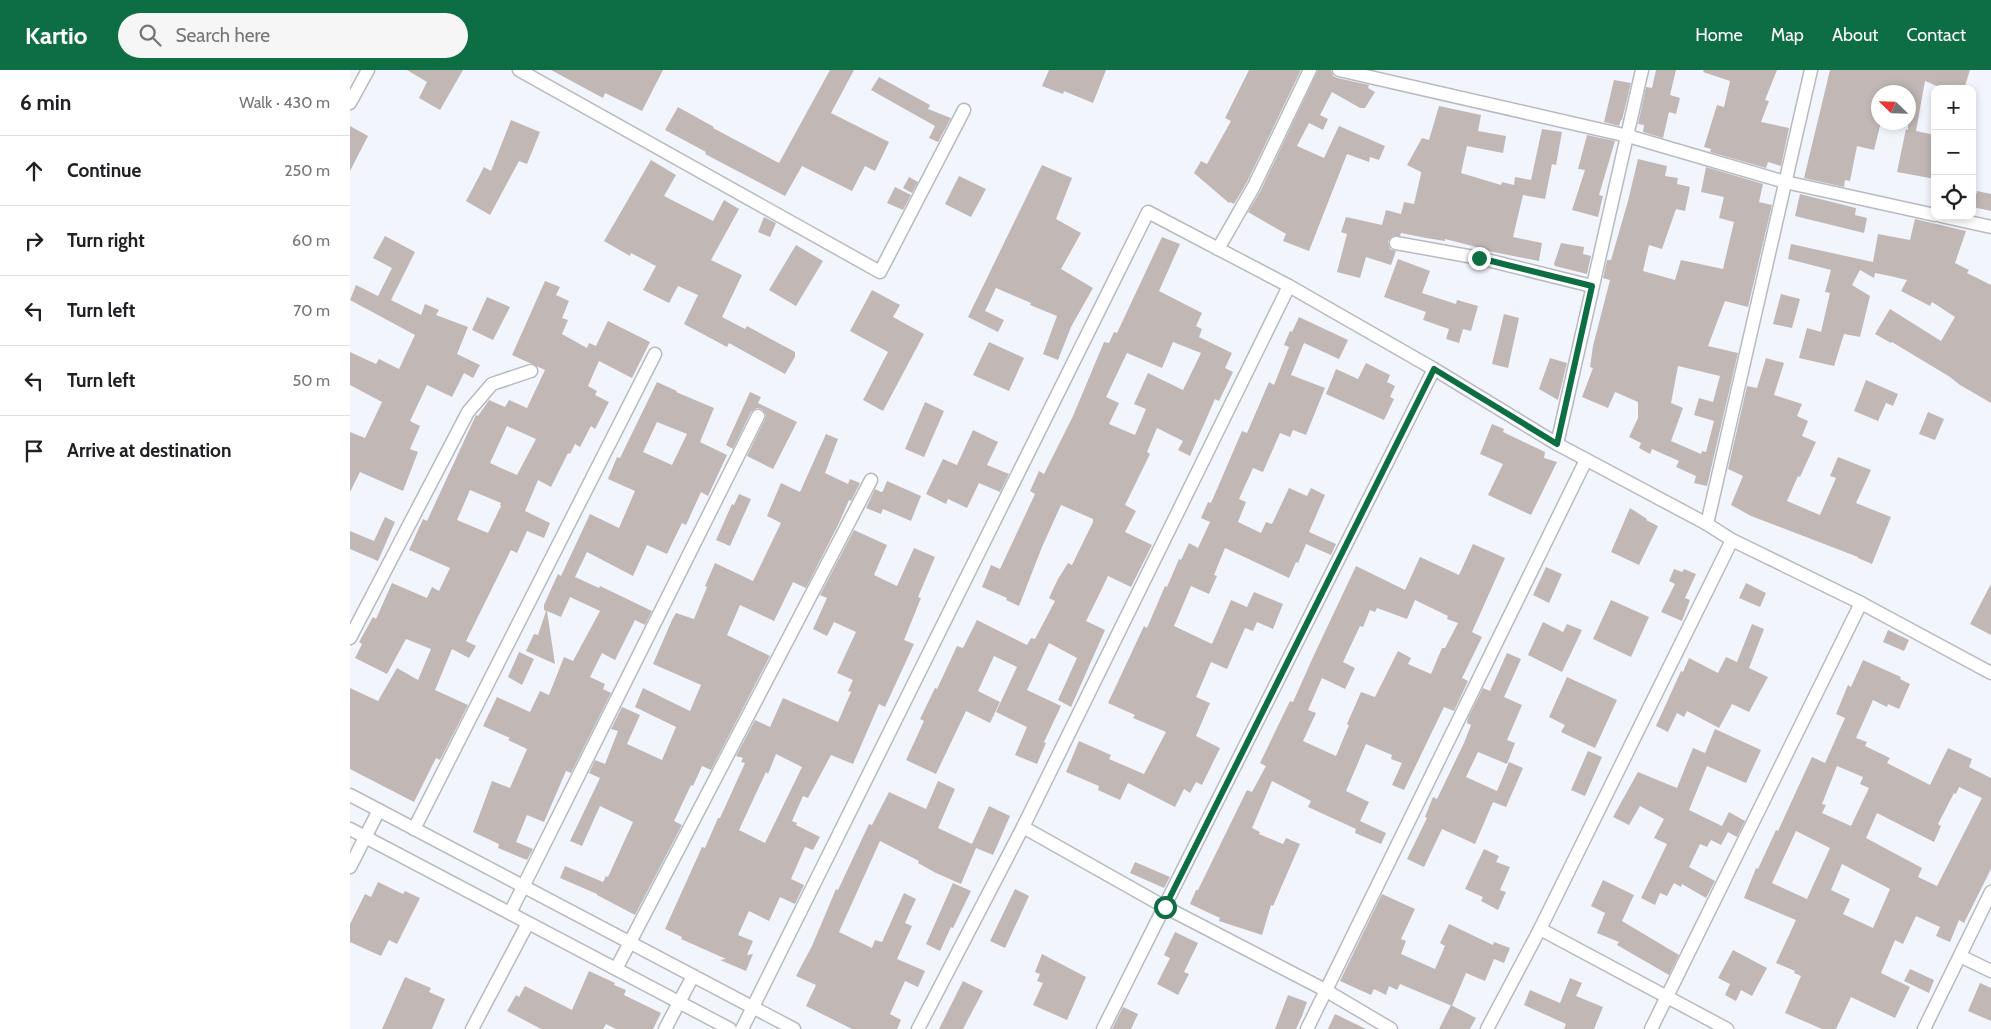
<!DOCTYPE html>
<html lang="en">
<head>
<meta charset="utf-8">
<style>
	:root { --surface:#fff; --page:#f6f6f6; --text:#202124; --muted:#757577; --line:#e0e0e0; --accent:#0e6e43 }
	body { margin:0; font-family:Cabin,sans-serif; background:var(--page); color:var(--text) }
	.controls { position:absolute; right:15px; top:15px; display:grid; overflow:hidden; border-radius:10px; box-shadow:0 2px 8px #0003 }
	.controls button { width:45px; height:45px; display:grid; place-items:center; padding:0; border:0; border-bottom:1px solid var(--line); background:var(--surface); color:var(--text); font:25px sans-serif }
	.compass { position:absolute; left:1521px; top:15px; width:45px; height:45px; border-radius:50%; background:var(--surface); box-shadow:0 2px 8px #0003; rotate:293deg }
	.stop { position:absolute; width:15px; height:15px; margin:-11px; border:4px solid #0e6e43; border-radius:50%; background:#fff }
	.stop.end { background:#0e6e43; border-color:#fff; box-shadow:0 1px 5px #0008 }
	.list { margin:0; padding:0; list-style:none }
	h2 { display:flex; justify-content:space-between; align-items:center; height:65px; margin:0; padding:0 20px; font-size:21px }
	h2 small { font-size:16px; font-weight:400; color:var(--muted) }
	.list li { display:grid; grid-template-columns:32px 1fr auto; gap:15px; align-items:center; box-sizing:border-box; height:70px; padding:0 20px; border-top:1px solid var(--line) }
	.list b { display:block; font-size:19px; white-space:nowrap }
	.list em { font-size:16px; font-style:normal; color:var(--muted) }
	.icon { flex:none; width:28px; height:28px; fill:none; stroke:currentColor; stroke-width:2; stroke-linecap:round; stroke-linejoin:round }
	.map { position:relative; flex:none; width:1641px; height:959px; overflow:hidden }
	header { display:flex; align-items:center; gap:30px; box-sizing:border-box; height:70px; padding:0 25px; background:var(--accent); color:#fff }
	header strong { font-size:24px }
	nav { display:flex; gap:28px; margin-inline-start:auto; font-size:18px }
	.search { width:350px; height:45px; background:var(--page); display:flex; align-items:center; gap:12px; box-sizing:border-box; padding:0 18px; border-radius:28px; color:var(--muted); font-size:19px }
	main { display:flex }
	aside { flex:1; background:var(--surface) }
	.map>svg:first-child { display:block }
	.building { fill:#c1b8b6; fill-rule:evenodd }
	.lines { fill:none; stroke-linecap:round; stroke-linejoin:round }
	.street-casing { stroke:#b7bac1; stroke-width:15 }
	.street { stroke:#fff; stroke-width:12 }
	.route { stroke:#0e6e43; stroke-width:6 }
</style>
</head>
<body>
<header>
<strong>Kartio</strong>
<div class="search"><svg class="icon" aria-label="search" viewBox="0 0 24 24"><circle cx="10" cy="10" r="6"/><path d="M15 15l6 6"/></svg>Search here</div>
<nav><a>Home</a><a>Map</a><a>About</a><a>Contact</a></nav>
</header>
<main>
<aside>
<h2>6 min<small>Walk · 430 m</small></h2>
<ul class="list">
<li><svg class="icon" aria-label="ahead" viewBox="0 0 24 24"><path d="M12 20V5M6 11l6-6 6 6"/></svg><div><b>Continue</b></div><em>250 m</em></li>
<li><svg class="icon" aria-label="right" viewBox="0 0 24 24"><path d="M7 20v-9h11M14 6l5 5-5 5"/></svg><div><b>Turn right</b></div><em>60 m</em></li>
<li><svg class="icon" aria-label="left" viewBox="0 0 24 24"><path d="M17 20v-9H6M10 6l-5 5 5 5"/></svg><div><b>Turn left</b></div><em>70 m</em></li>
<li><svg class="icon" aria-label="left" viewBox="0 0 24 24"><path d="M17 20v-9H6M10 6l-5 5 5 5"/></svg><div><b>Turn left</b></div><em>50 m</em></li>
<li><svg class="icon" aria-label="arrive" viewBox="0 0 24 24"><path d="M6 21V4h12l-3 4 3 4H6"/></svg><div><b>Arrive at destination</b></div></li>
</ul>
</aside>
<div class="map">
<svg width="1641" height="959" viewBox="0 0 1641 959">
	<rect width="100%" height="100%" fill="#f3f5fd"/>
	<g class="building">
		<polygon points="57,0 113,0 90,40 69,28 77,12"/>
		<polygon points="201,0 313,0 292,41 255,23 253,28"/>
		<polygon points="480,0 504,0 481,43 539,72 525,101 515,96 502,121 452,96 435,126 355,84 356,82 315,60 328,37 364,57 363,58 429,93"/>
		<polygon points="699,0 756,0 743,33 714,21 713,24 692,16"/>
		<polygon points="899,0 951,0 897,112 884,134 880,132 879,133 844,103 851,91 857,94 881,51 875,48"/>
		<polygon points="968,0 981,0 983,6 987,8 1019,15 1018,18 1025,22 1015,38 1010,38 982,22 970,45 978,49 973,60 959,53 947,76 974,88 989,56 1035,76 1029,90 1020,87 1019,92 997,84 959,181 933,171 936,164 898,142 911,120"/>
		<polygon points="1306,0 1326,0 1320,25 1330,28 1326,44 1319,42 1313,68 1293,62 1294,55 1288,54 1296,17 1302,18"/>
		<polygon points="1354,0 1427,0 1415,30 1419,31 1411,52 1439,58 1431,96 1418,92 1416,98 1360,82 1361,79 1354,77 1367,35 1374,37 1380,11 1353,2"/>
		<polygon points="1480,0 1620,0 1614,19 1594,19 1575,11 1566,61 1585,65 1585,109 1547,102 1556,59 1558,60 1558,22 1528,22 1528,52 1531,52 1524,80 1507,76 1500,111 1495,110 1494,117 1454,108"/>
		<polygon points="529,7 580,35 578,39 601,48 588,72 579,68 585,56 521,20"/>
		<polygon points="1264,10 1281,13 1272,50 1271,50 1269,56 1254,52"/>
		<polygon points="1089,36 1131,45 1128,61 1156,66 1153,83 1117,76 1111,103 1151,115 1152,112 1164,115 1165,107 1181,110 1192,59 1212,62 1206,95 1202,94 1195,129 1173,125 1163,167 1192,173 1189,191 1133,180 1134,179 1095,169 1095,171 1076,168 1051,163 1050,166 1043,166 1038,171 1040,179 1046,181 1041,195 1016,187 1010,208 987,202 997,164 991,162 996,147 1032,155 1036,140 1051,144 1054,132 1064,134 1071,104 1071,102 1057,95 1072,68 1079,70"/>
		<polygon points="161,50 190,62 177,94 169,91 140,145 116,131 134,97 141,101"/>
		<polygon points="0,56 18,66 0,101"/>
		<polygon points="1237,65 1265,71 1249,125 1253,126 1248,147 1222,140 1235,100 1228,99"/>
		<path d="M1288,89l29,7 -2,10 13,2 -1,6 13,3 -5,24 -9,-2 -14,40 -13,-4 -6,26 32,9 6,-20 42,9 11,-47 -15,-4 5,-21 -23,-5 5,-25 57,17 -4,18 13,3 -24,102 -23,-6 -17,45 30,7 -31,133 -13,-3 2,-7 -20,-9 3,-6 -27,-12 -2,5 -11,-6 2,-5 -12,-6 9,-19v-16l-23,-10 -7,16 -26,-11 11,-29 -3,-1 3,-21 17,-66 -7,-2 4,-18h4l17,-59zM1328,296l42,10 -7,26 -14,-4 -5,17 20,6 -8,31 -4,-1 -1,3 -30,-13 12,-33 -12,-5z"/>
		<polygon points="301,90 326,105 314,126 363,151 374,130 389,139 361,190 392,205 372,247 395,259 397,256 445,282 445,287 435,304 379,273 377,277 334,254 348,225 328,216 319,233 293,220 306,196 281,183 280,186 254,171"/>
		<polygon points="692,95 722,108 706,149 731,163 711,199 743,218 721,257 708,290 693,284 707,246 680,235 681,233 646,218 635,241 654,250 648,262 618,247"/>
		<polygon points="609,106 636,119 621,147 595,134"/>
		<polygon points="559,107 568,112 562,123 553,118"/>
		<polygon points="545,117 561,125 553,140 537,133"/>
		<polygon points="1627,121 1641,124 1641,141 1623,137"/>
		<polygon points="1450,124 1506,138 1505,145 1517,148 1514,163 1445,146"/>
		<polygon points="414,147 426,153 420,167 408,162"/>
		<polygon points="1565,149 1616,161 1605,193 1619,200 1617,203 1641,215 1641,333 1610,315 1600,307 1542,272 1541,273 1525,264 1540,239 1591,271 1605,247 1582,232 1580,236 1551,221 1557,210 1540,206 1525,203 1524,208 1510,200 1502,215 1520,226 1510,267 1494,264 1484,296 1449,288 1457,258 1471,262 1480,223 1475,222 1481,200 1438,189 1441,174 1523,192 1528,164 1560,170"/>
		<polygon points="35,166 65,182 41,230 71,245 75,234 89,240 86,245 118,257 107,284 130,295 123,308 114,303 102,327 77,315 60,351 70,356 60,379 68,382 53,421 10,402 0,422 0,362 15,368 32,332 0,315 0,282 26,294 29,289 49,299 65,265 0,230 6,215 28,226 42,198 23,188"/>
		<path d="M812,167l18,7 -21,47 43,22 -6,13 6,3 -3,8 33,16 -7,15 8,4 -14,29 -4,-2 -25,57 -12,-6 5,-9 -26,-13 -10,24 3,2 -25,51 11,6 -11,21 27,13 -21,42 -23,-11 -10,21 -12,24 19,9 -34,77 -13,-7 19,-42 -28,-15 -22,47 34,16 -17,36 2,1 -9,21 -22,-9 12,-28 -31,-15 21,-45 -23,-11 -16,35 22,11 -10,21 -24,-12 -30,63 -30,-14 18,-39 -4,-2 15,-31 2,1 20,-43 6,2 14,-28 50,25 4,-7 4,1 20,-38 -6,-3 9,-19 10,-16 4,2 21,-43v-3l-32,-14 -19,42 -23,59 -13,-6 1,-2 -25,-11 9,-22 9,4 35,-75 -5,-3 9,-20 5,3 29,-58 31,-74 5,1 5,-11 3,1zM823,272l28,11 -18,37 -35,-17 -14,31 12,5 -11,26 -26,-11 10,-21 -13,-6 21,-44 35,15z"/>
		<polygon points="1211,173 1234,177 1233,184 1241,186 1237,204 1205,196 1204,194"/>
		<polygon points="446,175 473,191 446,236 419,220"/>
		<polygon points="1048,189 1080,201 1072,223 1106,234 1107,230 1128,236 1121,261 1113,259 1109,273 1096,269 1099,259 1073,250 1076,242 1034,227"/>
		<path d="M195,211l15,6 -4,8 13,6 -7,17 6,2 -6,14 25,14 2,-5 7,3 12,-25 42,21 -18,36 -33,-17 -11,25 9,5 -2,4 14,7 -14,27 -4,-3 -11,21 -5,-3 -5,10 -2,-1 -17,34 -13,-7 -13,31 25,12 -6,15 -17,-7 -10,22 -6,-3 -45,91 10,5 -7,12 -17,-9 -17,41 33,15 -28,55 -4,-2 -22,44 -64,-33v-81l28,13 19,-33 21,12 13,-31 -25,-10 -19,35 -32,-16 7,-14 -3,-2 14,-25 3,2 16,-36 35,15 5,-11 7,4 11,-23 -41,-18 14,-31 4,2 49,-106 2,1 11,-16 16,7 4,-7 18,8 18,-38 -33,-15zM157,356l29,13 -19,36 -27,-12zM120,420l31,13 -1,2 1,1 -13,27 -31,-13z"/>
		<polygon points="522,220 550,235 543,247 574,264 533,341 513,330 538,282 500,261"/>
		<polygon points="1431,224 1450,229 1442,258 1423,254"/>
		<polygon points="137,227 160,237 143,270 122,260"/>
		<polygon points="1154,244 1169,248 1158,298 1142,294"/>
		<polygon points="949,247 998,270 989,289 954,273 941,305 975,318 956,365 943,360 940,367 930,363 913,402 903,398 889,429 896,432 888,452 911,463 916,452 922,454 939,418 957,426 961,418 975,425 959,462 986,474 981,485 956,474 948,493 946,492 939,508 875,478 864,505 867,506 859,524 841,516 824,556 862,574 881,530 897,537 904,522 933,534 923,559 907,552 903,561 895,558 877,599 861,592 846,627 860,633 846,666 870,678 852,715 846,712 840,723 834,719 825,737 778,713 770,730 748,720 749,716 716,702 729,671 761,685 759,689 794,704 816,662 783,648 785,645 758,633 794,556 797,558 815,516 817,517 829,489 831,490 839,473 848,478 860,452 851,448 858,432 861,433 892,361 897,363 919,312 924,315 939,277 934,275 940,261 942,262"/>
		<polygon points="639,272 674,288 659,321 623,305"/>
		<polygon points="1200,288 1217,293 1208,330 1189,319"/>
		<polygon points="1416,288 1434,293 1424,325 1452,334 1447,346 1458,351 1452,366 1466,372 1450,407 1448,406 1437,431 1470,445 1486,408 1480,406 1488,387 1521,400 1506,433 1541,447 1522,494 1508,488 1508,487 1401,446 1381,435 1393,406 1378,399 1397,316 1407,318"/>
		<polygon points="1016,293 1040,305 1037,312 1045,316 1040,327 1044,329 1034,350 976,324 986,299 1008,309"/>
		<polygon points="1516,310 1548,324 1543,336 1536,333 1528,351 1504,341"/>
		<path d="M307,312l20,9 -1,1 38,16 -14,34 27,13 -19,41 -7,-4 -15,33 -4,-2 -15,31 -20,-9 -14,31 -46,-24 -12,25 24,11 1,-2 52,25 -7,14 -10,-5 -20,40 -13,-7 -12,24 15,7 -2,5 8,4 -40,80 -5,-2 -22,51 -17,-7 -11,27 17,7 -6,11 -29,-12 1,-4 -26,-12 19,-51 18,7 17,-39 -19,-9 2,-2 -27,-12 14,-29 33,15 10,-21 9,4 15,-38 9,4 27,-50 -30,-14 -9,20 -14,-6 8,53 -29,-13 8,-17 4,1 8,-24 -2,-1v-5l8,-18 6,-13 3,2 29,-62 29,14 16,-37 -27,-12 9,-22 3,1zM307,352l30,12 -15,31 -29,-13z"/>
		<polygon points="400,322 411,327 408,333 447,352 423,399 397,386 415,349 416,345 412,339 407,338 401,342 383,379 376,375"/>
		<polygon points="575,332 594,341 574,387 555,379"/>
		<polygon points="1578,342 1594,349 1585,370 1569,364"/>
		<polygon points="1142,354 1154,359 1153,362 1195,382 1194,388 1207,392 1181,445 1138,425 1153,394 1130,384"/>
		<polygon points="623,360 648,372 637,395 659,404 650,422 629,413 617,438 598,429 596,434 576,424 593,389 607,395"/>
		<polygon points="476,364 488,369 475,403 498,414 500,409 510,413 501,431 499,430 489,453 456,518 443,512 424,551 390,535 377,565 420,586 361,700 352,696 343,716 341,715 324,751 332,755 285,845 247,825 247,824 210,808 215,796 253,812 256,806 258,807 283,752 250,736 232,776 220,771 250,708 239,703 245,690 255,694 268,661 261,659 272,637 290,645 277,674 312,690 326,657 285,637 293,618 340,641 351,615 303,594 322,550 326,543 344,549 357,517 355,516 365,493 403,511 431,453 417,446 431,413 450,422"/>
		<polygon points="537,411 571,426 561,451 533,439 531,444 516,438 525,419 531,422 533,421"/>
		<polygon points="389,424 401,429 380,476 366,470 382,434 384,435"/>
		<polygon points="1280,438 1297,449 1296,450 1308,456 1289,495 1261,482"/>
		<polygon points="35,447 45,452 28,491 0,479 0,461 24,471"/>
		<path d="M504,460l33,15 -13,30 23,11 17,-38 21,9 -17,40 3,1 -17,42 10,4 -29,63 -6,-3 -26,60 -22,-9 -23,43 -5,-2 -11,25 5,2 -1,2 24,12 -7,13 -8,-3 -14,32 13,6 -9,19 -15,-7 -11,24 -20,-10 -11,24 15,6 -6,14 6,-1 -7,17 -26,-11 6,-1 -45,-20 1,-2 -17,-8 37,-82 3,1 13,-30h2l25,-55 -4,-1 2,-4 -7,-2 19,-36 15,7 13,-29 55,24 13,-30 -3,-1 5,-11 -16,-7 19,-41 -22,-10 -7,14 -14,-7 14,-31 -7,-3zM426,684l26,13 -37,76 -26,-13 27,-58 2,2z"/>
		<path d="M1123,474l32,14 -33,74 10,5 -20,41 6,3 -14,30 -10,-4 -40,83 -12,-5 10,-22 -11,-4 1,-4 -26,-11 -20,47 23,11 -9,19 26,12 -5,11 -26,-11 1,-4 -48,-22 3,-6 -39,-20 -20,47 8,4 -1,2 24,10 3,-6 14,6 -27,62 -2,-1 -9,30 -43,-14 1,-3 -30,-14 6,-14h2l49,-100 5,2 14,-26 -6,-3 30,-62 3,1 21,-47 42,-89 49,24 15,-33 39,18zM1065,530l33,16 -1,3 11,4 -13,25h-3l-11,26 -23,-10 3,-6 -13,-7 -23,46 -14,-5 -14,32 2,1 -13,31 -33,-15 13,-28 -8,-3 14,-32 23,11 10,-21 -12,-6 17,-36 3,1 7,-17 5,2 2,-4 30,11z"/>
		<polygon points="1196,497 1212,504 1199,533 1183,525"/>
		<polygon points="1324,499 1332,502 1334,499 1346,504 1335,528 1340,530 1332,551 1311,542 1325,514 1319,511"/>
		<polygon points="1396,513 1416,523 1410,537 1389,528"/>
		<polygon points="1641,514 1641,565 1620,554"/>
		<polygon points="1261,530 1299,547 1281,587 1243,569"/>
		<polygon points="1193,552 1213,562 1217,554 1232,560 1212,602 1178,585"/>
		<polygon points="1402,554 1414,559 1399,598 1418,607 1399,642 1382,634 1369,658 1337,641 1334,647 1327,643 1318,662 1306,656 1331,601 1333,602 1339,588 1368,603 1376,587 1387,592"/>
		<polygon points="1538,560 1559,570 1554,581 1533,572"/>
		<polygon points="169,582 184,589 172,615 158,607"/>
		<polygon points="1157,583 1171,589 1154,627 1172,635 1157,670 1165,673 1157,694 1128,682 1116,707 1147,721 1159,692 1173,698 1156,737 1143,732 1125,774 1092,759 1074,797 1057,789 1077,748 1075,747 1083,727 1087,729 1114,673 1121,655 1117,653 1118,648 1133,618 1140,621"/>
		<path d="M1513,590l38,17 -1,2 10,5 -11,25 -11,-5 -1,3 -14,-7 -17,38 11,4 -2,4 25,12 -3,5 43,22 18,-37 24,11 -3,8 22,11v91l-27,54 -5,-3 -9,22 -14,-6 4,-9 -24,-11 -13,28 -8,-4 -14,33 29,14 -15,31 -44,-21 -15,32h-14l-37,-16 16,-37 -7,-3 1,-2 -19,-8 20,-43 -52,-22 12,-30 2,1 18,-39 2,1 34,-74 13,6 20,-45 -9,-4 12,-29 3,2zM1487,696l26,11 -3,7 9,4 -18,38 -29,-13 4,-8 -4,-1zM1609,717l23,11 -45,88 -19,-9 4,-9 -56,-30 11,-25 57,29 7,-16 -3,-2 16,-31 2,1zM1446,761l34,17 -23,51 -35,-16zM1492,794l48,25 -17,39 -30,-14 7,-15 -19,-9z"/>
		<polygon points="1217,607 1267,630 1245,678 1211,662 1215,655 1199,647"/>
		<polygon points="1365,659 1411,680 1396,713 1357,696 1339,740 1372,756 1379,742 1395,751 1387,767 1378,762 1371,775 1361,770 1357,777 1350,774 1339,797 1365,811 1356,828 1332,814 1331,817 1324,813 1317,826 1310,823 1305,835 1291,828 1317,774 1304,768 1314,749 1290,736 1279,755 1263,747 1288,702 1327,718 1343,678 1355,683"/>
		<polygon points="1238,681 1252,687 1235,726 1221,720"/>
		<polygon points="588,711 605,719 588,758 622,774 639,736 660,746 643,785 626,778 611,814 586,803 568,793 569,791 530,771 489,862 522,878 525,870 532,872 554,823 566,829 555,853 562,856 547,889 575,901 568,917 555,911 540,944 551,950 547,959 502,959 456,936 466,915 446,906 462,876 486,819 488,820 519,754 522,755 539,722 576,739"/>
		<polygon points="1134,779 1149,786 1146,792 1160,797 1150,820 1156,822 1148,840 1131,831 1133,827 1115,819"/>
		<polygon points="785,792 820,807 814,818 780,803"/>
		<polygon points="1253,810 1284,825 1272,851 1329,885 1319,905 1267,875 1269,872 1247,863 1255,843 1241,836"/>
		<polygon points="28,812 53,824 55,821 70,828 47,874 39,870 31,886 0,872 0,854 15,824 21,827"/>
		<polygon points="603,813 621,821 603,858 601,857 590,881 576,874"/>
		<polygon points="665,819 679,826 655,878 640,871"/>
		<polygon points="1032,824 1065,839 1051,869 1056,871 1051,884 1085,899 1095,876 1090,873 1099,854 1143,875 1144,872 1160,878 1154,893 1144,889 1135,911 1116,903 1102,936 1050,914 1047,920 1039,916 1036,925 1024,919 1021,925 990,911"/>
		<polygon points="825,862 848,873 834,902 839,904 828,925 807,914 820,888 814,885"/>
		<polygon points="1383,880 1417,898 1402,926 1391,920 1386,931 1375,925 1380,914 1368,908"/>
		<polygon points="692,884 736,907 717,950 683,935 693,913 687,911 690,904 685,902"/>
		<polygon points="1560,899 1584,910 1579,923 1554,911"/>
		<polygon points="239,901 265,913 264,915 276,920 274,925 311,943 303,959 266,959 256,954 253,959 191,959 157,941 166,925 169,927 175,916 222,940"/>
		<polygon points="55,907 81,918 79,922 95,929 82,959 32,959"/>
		<polygon points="1220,908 1232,913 1226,926 1253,937 1244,959 1214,959 1216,954 1174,935 1180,920 1210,933"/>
		<polygon points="613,911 633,921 613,959 589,959"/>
		<polygon points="1630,913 1641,918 1641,951 1618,941"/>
		<polygon points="938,925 957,932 952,946 946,959 925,959"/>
		<polygon points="1101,935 1126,948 1120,959 1089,959"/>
		<polygon points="773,937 788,944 781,959 762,959"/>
		<polygon points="985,944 1016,959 978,959"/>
	</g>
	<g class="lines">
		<g class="street-casing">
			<g id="street">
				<polyline points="169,0 530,202 614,40"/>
				<polyline points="989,0 1278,66 1435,112 1585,145"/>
				<polyline points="0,33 18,0"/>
				<polyline points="1591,146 1641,157"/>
				<polyline points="1046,173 1129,188 1242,216"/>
				<polyline points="868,179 904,116 960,0"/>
				<polyline points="1207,374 1292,0"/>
				<polyline points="1357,454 1461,0"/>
				<polyline points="0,568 118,342 142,314 181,301"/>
				<polyline points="0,725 444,959"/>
				<polyline points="673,757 815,837 975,920 1041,959"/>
				<polyline points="0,759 380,959"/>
				<polyline points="64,759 305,284"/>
				<polyline points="0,797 29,740"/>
				<polyline points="160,843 408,346"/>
				<polyline points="1190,859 1377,959"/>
				<polyline points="1610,886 1641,901"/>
				<polyline points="266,899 521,410"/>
				<polyline points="122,959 178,853"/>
				<polyline points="315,959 343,906"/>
				<polyline points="392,959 798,142 939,216 1084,299 1207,374 1357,454 1382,470 1511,533 1641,603"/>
				<polyline points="568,959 673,757 939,216"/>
				<polyline points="753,959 1084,299"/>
				<polyline points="957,959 1236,390"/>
				<polyline points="1137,959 1190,859 1382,470"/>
				<polyline points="1301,959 1511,533"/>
				<polyline points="1574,959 1641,822"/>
			</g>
		</g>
		<use href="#street" class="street"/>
	</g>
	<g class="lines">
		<polyline class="route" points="815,837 1084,299 1207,374 1242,216 1129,188"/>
	</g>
</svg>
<div class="controls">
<button>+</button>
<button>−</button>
<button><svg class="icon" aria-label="locate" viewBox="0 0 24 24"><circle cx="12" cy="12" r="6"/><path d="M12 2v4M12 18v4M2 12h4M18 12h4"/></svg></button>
</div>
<svg class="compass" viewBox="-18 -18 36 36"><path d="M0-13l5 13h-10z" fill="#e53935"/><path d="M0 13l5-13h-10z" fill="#757577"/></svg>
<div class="stop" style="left:815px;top:837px"></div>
<div class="stop end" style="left:1129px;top:188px"></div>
</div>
</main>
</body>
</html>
